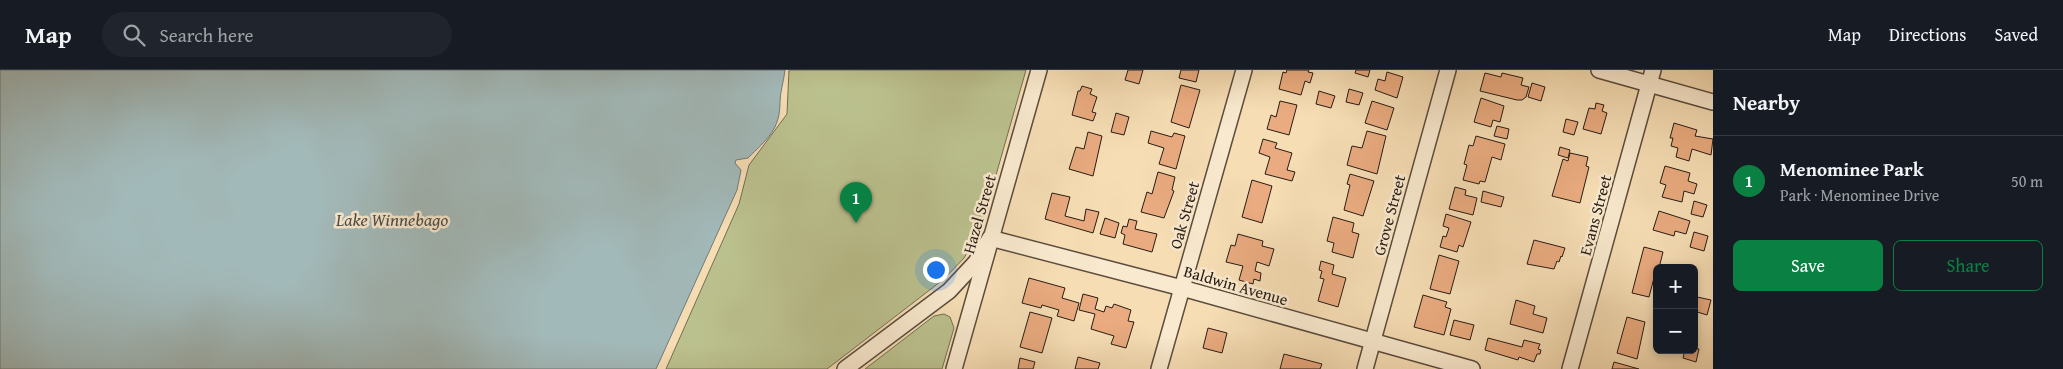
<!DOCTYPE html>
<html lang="en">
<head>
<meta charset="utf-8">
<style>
	:root { --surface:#171b24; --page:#20242c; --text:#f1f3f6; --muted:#9ea1a6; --line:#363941; --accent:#0b8043 }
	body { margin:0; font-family:"Gentium Book Plus",serif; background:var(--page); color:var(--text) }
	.controls { position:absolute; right:15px; bottom:15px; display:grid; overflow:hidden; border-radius:8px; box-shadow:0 2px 8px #0003 }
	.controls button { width:45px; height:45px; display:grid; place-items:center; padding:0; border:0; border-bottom:1px solid var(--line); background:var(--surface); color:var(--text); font:25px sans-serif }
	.you { position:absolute; left:935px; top:199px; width:18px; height:18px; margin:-12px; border:4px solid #fff; border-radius:50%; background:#1a73e8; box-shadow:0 0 0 8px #1a73e833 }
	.badge { display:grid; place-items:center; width:32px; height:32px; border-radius:50%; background:var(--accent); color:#fff; font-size:16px; font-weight:700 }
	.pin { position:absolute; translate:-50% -41px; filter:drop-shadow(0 1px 2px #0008) }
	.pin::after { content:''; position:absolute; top:26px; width:18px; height:15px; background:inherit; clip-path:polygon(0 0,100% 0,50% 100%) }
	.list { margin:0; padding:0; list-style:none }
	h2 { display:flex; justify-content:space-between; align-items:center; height:65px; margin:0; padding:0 20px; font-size:21px }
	h2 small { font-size:16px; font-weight:400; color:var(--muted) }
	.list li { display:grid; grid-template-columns:32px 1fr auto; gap:15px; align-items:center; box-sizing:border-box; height:90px; padding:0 20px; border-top:1px solid var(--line) }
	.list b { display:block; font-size:19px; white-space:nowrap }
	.list p { margin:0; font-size:16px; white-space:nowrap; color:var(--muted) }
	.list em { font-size:16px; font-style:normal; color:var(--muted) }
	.actions { display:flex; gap:10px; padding:15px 20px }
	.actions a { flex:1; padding:11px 0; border:1px solid var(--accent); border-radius:8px; text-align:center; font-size:18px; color:var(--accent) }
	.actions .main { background:var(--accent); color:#fff }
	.icon { flex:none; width:28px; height:28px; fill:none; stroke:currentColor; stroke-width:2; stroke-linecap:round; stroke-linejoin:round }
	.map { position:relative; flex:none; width:1713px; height:299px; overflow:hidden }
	header { display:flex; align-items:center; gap:30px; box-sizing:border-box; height:70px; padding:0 25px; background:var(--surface); border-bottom:1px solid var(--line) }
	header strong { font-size:24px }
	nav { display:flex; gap:28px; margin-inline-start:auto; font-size:18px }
	.search { width:350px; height:45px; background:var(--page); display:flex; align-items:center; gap:12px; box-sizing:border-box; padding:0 18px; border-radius:28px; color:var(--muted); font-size:19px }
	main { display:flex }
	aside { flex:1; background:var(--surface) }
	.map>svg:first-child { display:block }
	.green { fill:#bbc18e; stroke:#716e52 }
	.water { fill:#a2b9b9; stroke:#717a78 }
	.building { fill:#e9ab7f; stroke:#271c16 }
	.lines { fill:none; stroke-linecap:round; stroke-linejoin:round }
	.minor-casing { stroke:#5b4c3e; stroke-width:18 }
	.minor { stroke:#f9e9ce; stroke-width:15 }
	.labels { text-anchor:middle; stroke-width:5; stroke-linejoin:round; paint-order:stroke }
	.street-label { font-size:16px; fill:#271c16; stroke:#f9e9ce }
	.water-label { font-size:18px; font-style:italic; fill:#4c4b47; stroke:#f9e9ce }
</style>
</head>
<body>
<header>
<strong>Map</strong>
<div class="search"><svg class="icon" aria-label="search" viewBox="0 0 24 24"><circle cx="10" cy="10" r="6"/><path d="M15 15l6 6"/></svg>Search here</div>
<nav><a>Map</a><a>Directions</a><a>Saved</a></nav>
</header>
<main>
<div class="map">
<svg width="1713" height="299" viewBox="0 0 1713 299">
	<rect width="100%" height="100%" fill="#f6ddb4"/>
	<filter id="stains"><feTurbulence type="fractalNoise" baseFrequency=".004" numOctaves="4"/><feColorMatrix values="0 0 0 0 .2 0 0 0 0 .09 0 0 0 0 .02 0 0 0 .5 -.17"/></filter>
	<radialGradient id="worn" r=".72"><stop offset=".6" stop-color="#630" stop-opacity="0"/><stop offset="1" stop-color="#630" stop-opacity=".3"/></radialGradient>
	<g class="green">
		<polygon points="789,0 1026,0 986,140 977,166 964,188 944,209 827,299 666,299 739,134 749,95 787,44"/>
		<polygon points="944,244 950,247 954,258 942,299 865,299 934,246"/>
	</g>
	<path class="water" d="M0,0h785c-1,10 -5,22 -5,32 0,28 -13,37 -32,56l-12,2 -1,3 6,7 -4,20 -81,179h-656z"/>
	<g class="building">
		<polygon points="1128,0 1143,0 1139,14 1125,10"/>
		<polygon points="1181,0 1199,0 1196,12 1179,8"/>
		<polygon points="1287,0 1309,0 1308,2 1313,3 1310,13 1305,11 1301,25 1279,19 1283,2 1286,3"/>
		<polygon points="1356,0 1370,0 1368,7 1355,3"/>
		<polygon points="1387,2 1403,7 1397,28 1375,20 1378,9 1385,11"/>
		<polygon points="1485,3 1501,7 1502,3 1523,8 1521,15 1529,17 1526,27 1522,30 1517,30 1480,21"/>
		<polygon points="1532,13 1545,17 1541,31 1528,27"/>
		<polygon points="1181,15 1200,20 1189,58 1171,52"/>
		<polygon points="1082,16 1092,19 1090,24 1097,27 1092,42 1096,43 1093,51 1072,45 1078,21 1080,21"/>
		<polygon points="1349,19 1363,23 1359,35 1346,32"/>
		<polygon points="1319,21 1335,26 1331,38 1316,34"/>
		<polygon points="1481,28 1504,36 1500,52 1493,50 1491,57 1474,52"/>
		<polygon points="1280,31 1297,35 1289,65 1267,59 1271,45 1276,47"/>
		<polygon points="1372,31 1394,38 1387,60 1365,53"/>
		<polygon points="1596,33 1604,35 1602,41 1607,43 1601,64 1583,59 1589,38 1595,39"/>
		<polygon points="1116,43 1129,47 1124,65 1111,62"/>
		<polygon points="1566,49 1578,52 1574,65 1563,62"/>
		<polygon points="1674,53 1697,60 1695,66 1713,69 1711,85 1692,79 1689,91 1676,87 1678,78 1671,76 1673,68 1670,68"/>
		<polygon points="1497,56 1509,59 1507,69 1494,66"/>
		<polygon points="1151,61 1172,67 1174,63 1185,66 1176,99 1159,94 1164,78 1148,73"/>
		<polygon points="1367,61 1386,66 1377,104 1347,95 1352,76 1362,78"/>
		<polygon points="1088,62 1102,66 1093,106 1069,99 1076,77 1084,79"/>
		<polygon points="1476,66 1505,74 1501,90 1492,87 1485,112 1480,111 1479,114 1463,110 1467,95 1464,94 1469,75 1473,76"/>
		<polygon points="1263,69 1277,73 1275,78 1292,83 1287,100 1295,102 1292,111 1265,104 1270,87 1259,83"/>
		<polygon points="1560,77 1570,80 1568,88 1558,85"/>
		<polygon points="1570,83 1588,87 1586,96 1589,97 1580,133 1552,126 1563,89 1568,91"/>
		<polygon points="1665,96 1690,103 1688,111 1697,114 1694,124 1684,121 1682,132 1662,127 1666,115 1660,113"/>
		<polygon points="1158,102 1175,107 1172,120 1174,121 1164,148 1141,142 1147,122 1152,124"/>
		<polygon points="1350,104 1374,111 1363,146 1344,140 1350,115 1347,114"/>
		<polygon points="1252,110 1272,116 1262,153 1242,147"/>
		<polygon points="1455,117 1466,120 1465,125 1477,128 1473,145 1449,139"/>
		<polygon points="1483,121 1504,127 1501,137 1481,132"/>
		<polygon points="1052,123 1070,127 1065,146 1084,151 1086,139 1099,142 1093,163 1045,149"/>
		<polygon points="1694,131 1707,135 1703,147 1691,144"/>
		<polygon points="1659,141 1690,151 1686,164 1675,161 1674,166 1653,160"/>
		<polygon points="1446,144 1471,152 1463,177 1459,175 1457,182 1440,177 1443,166 1446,167 1449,158 1443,156"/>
		<polygon points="1333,147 1354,153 1352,162 1359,164 1353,188 1332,182 1334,173 1327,171"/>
		<polygon points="1105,148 1119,153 1115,168 1100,164"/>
		<polygon points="1129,149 1137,151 1135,159 1157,164 1152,182 1123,174 1125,165 1121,163 1123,156 1127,157"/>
		<polygon points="1694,162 1708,166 1704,181 1690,177"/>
		<polygon points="1238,164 1263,171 1262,176 1274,179 1269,196 1257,192 1255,201 1261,203 1260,211 1254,209 1253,214 1239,210 1243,196 1226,192 1231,175 1235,176"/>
		<polygon points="1534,170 1565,178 1562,187 1561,186 1559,192 1557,191 1554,199 1527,194"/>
		<polygon points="1644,177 1663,182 1659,198 1657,198 1657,209 1654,208 1649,227 1632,223"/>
		<polygon points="1439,185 1459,191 1450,224 1430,219"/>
		<polygon points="1321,191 1334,195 1332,204 1346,208 1338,237 1318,231 1324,209 1320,208 1322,201 1319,200"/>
		<polygon points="1029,208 1065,218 1062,228 1079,233 1074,251 1057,246 1059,240 1042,235 1041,238 1022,233"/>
		<polygon points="1083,224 1098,228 1095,239 1104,242 1106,236 1112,238 1114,234 1131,240 1128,251 1134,252 1126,278 1111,274 1114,266 1091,259 1095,244 1079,240"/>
		<polygon points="1423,225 1447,232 1445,237 1451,239 1444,265 1414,257"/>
		<polygon points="1697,227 1711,230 1707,245 1694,241"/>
		<polygon points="1516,230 1535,236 1533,244 1547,248 1543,263 1510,254"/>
		<polygon points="1030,242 1052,248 1042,283 1020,277"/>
		<polygon points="1627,247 1645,252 1637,289 1617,283"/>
		<polygon points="1454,250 1474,255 1470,270 1450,265"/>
		<polygon points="1208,258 1227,263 1222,283 1203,278"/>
		<polygon points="1488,268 1522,277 1524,270 1540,274 1538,279 1541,280 1540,284 1537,284 1534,292 1519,287 1518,290 1485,280"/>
		<polygon points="1694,278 1699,279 1696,292 1683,288 1685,280 1694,280"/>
		<polygon points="1284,284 1322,294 1320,299 1280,299"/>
		<polygon points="1078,287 1100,293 1098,299 1075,299"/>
		<polygon points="1020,288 1035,292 1033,299 1018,299"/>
		<polygon points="1614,292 1639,299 1612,299"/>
	</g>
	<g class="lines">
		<g class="minor-casing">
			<g id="minor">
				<polyline points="1599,0 1713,32"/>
				<polyline points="845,299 949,221 976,192 990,168 1182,218 1472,299"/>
				<polyline points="954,299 1039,0"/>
				<polyline points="1159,299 1244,0"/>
				<polyline points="1365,299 1448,0"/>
				<polyline points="1570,299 1653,0"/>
			</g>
		</g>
		<use href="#minor" class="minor"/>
	</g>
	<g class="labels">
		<g class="street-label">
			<text transform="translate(979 144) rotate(-74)" y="6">Hazel Street</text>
			<text transform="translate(1184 145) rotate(-74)" y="6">Oak Street</text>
			<text transform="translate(1389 145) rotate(-75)" y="6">Grove Street</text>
			<text transform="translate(1595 145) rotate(-75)" y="6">Evans Street</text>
			<text transform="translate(1236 215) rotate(16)" y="6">Baldwin Avenue</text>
		</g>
		<g class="water-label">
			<text x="392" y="156">Lake Winnebago</text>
		</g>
	</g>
	<rect width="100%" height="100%" filter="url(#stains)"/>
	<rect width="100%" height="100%" fill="url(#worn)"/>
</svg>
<div class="controls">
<button>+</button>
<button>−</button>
</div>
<div class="you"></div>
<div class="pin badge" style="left:856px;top:153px">1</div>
</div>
<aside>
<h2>Nearby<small></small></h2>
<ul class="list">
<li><span class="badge">1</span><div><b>Menominee Park</b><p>Park · Menominee Drive</p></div><em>50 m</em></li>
</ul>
<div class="actions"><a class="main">Save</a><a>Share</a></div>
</aside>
</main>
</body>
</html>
